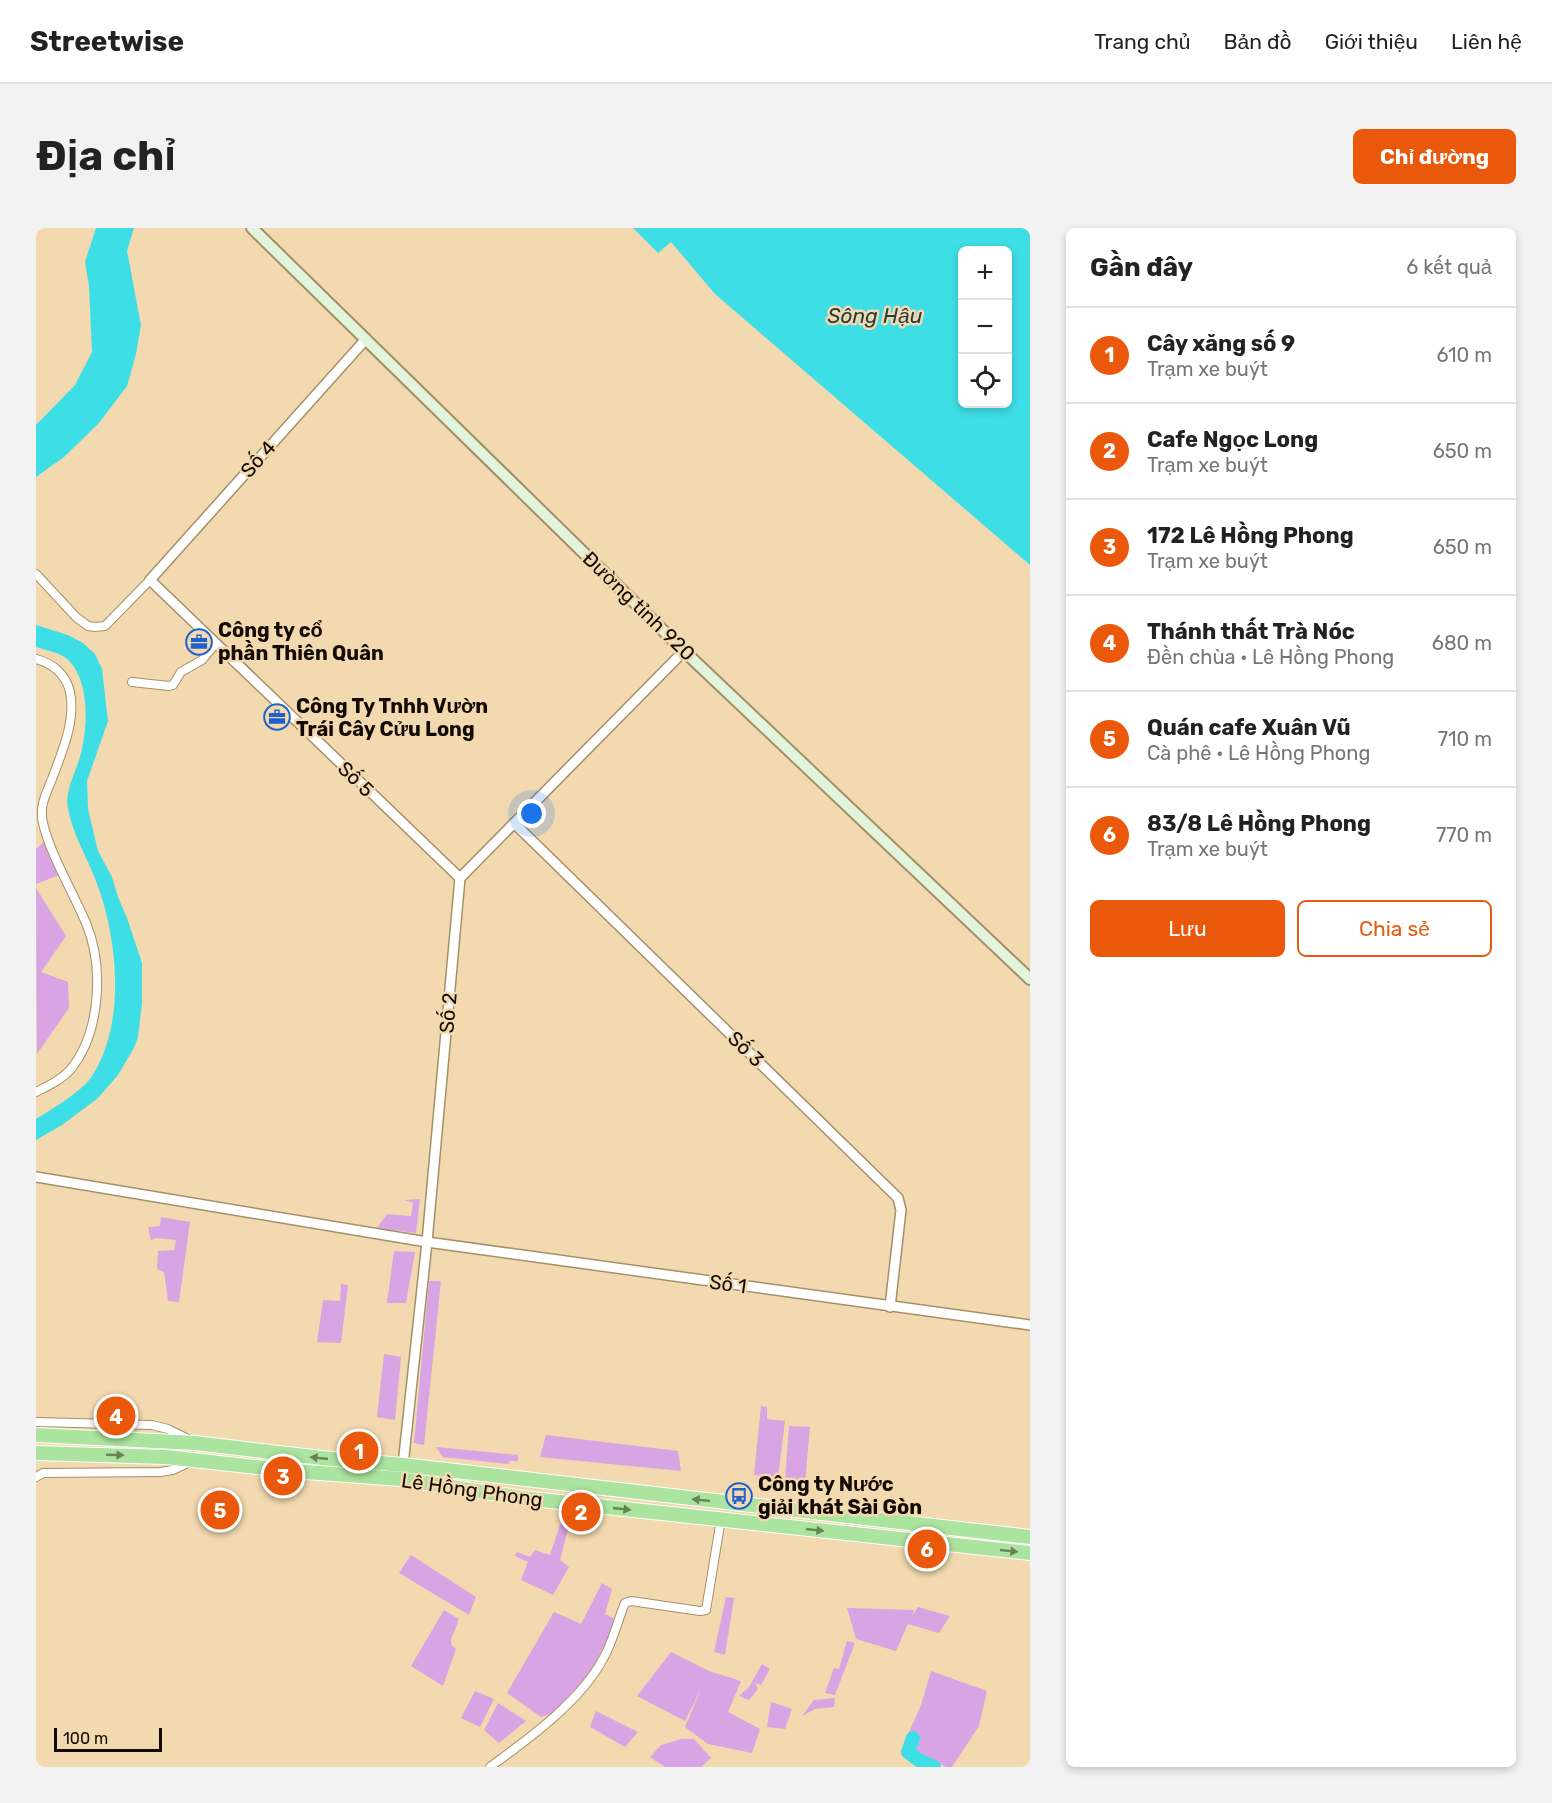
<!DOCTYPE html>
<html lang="vi">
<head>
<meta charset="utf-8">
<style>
	:root { --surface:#fff; --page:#f2f2f2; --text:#222; --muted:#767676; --line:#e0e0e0; --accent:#ea580c }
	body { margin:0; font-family:Rubik,sans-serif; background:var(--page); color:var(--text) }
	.controls { position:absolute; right:18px; top:18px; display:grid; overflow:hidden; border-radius:9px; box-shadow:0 3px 9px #0003 }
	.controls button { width:54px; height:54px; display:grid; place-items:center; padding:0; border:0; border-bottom:2px solid var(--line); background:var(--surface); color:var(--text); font:30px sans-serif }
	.scale { position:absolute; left:18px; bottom:15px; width:108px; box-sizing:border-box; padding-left:6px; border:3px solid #130b01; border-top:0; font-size:16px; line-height:21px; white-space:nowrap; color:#130b01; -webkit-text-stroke:4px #f2d9af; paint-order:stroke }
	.you { position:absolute; left:496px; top:586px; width:21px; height:21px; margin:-15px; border:4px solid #fff; border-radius:50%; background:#1a73e8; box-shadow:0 0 0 9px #1a73e833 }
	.badge { display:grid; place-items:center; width:39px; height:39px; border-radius:50%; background:var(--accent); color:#fff; font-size:20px; font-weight:700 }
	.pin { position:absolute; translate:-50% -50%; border:3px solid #fff; box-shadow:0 2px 6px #0006 }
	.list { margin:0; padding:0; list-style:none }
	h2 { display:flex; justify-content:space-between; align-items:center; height:78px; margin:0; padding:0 24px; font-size:26px }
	h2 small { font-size:20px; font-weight:400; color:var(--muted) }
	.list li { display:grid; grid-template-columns:39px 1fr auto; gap:18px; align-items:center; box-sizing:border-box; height:96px; padding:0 24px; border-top:2px solid var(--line) }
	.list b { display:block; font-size:22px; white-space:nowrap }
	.list p { margin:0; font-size:20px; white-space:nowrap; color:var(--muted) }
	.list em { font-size:20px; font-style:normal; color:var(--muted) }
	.actions { display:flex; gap:12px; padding:18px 24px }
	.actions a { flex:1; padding:14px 0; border:2px solid var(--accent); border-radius:9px; text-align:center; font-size:21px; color:var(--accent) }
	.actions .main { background:var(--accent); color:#fff }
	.icon { flex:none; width:33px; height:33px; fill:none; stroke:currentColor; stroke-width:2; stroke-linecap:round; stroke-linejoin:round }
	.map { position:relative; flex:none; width:994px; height:1539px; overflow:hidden; border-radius:9px }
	header { display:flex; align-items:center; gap:36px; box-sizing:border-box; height:84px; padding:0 30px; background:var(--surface); border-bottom:2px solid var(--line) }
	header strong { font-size:28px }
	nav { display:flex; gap:33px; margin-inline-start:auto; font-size:21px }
	.intro { display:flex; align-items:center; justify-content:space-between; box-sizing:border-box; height:144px; padding:0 36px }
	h1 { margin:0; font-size:42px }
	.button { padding:15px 27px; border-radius:9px; background:var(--accent); color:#fff; font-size:21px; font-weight:700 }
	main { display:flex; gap:36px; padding:0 36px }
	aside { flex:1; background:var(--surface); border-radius:9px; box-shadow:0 3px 9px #0003 }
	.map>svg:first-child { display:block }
	.green { fill:#d8a4e3 }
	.water { fill:#3edee6; fill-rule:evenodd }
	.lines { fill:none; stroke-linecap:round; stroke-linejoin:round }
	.river { stroke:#3edee6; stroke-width:14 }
	.minor-casing { stroke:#a68f68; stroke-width:10 }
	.tertiary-casing { stroke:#a68f68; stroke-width:12 }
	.secondary-casing { stroke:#a68f68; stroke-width:14 }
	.trunk-casing { stroke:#fff; stroke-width:16 }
	.minor { stroke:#fff; stroke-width:8 }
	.tertiary { stroke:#fff; stroke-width:9 }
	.secondary { stroke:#e0f5db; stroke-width:10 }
	.trunk { stroke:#abe49f; stroke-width:14 }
	.oneway { fill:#678258 }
	.labels { text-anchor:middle; stroke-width:5; stroke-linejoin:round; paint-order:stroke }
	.street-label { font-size:20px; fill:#130b01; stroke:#f2d9af }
	.poi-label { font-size:20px; font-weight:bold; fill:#130b01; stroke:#f2d9af; text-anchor:start }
	.water-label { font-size:21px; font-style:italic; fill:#233d3e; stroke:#f2d9af }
</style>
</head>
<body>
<header>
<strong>Streetwise</strong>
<nav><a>Trang chủ</a><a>Bản đồ</a><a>Giới thiệu</a><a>Liên hệ</a></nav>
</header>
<div class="intro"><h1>Địa chỉ</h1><a class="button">Chỉ đường</a></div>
<main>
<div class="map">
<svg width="994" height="1539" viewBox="0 0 994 1539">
	<rect width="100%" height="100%" fill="#f2d9af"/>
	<g class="green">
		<polygon points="10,612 23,647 0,656 0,621"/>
		<polygon points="0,660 30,708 5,744 32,754 33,780 1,826"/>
		<polygon points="384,971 380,1005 341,1000 351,986 375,988 377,975 368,972"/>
		<polygon points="125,989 154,994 143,1074 132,1073 128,1044 121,1041 122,1023 138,1022 140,1012 120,1010 115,1012 112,999 124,998"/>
		<polygon points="358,1023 379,1024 370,1075 351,1075"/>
		<polygon points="393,1053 405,1053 388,1217 378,1215"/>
		<polygon points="305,1056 312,1057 305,1115 281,1114 287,1072 304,1073"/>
		<polygon points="348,1126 365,1129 359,1192 341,1189"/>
		<polygon points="725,1178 731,1179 731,1191 749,1193 742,1250 718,1247"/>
		<polygon points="753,1198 774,1199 769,1254 749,1252"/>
		<polygon points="510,1207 642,1223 645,1243 504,1229"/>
		<polygon points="400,1219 482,1227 482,1233 474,1233 472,1236 407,1229"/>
		<polygon points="528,1285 535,1290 524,1332 533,1339 517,1367 485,1352 492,1334 479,1328 481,1324 494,1329 499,1322 514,1327"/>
		<polygon points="375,1327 440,1369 433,1387 363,1345"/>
		<polygon points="566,1355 576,1361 569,1386 581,1392 553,1447 518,1485 505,1489 471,1465 518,1384 545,1396"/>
		<polygon points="690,1369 698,1370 689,1427 678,1424"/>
		<polygon points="882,1379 914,1388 903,1405 872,1396 860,1423 820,1411 811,1380 878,1382 876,1388"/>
		<polygon points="408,1382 423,1391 415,1412 416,1418 420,1421 407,1458 375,1438"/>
		<polygon points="811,1413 819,1415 799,1467 789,1465 798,1440 803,1441"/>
		<polygon points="635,1424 673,1443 705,1453 692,1484 724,1501 716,1525 672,1516 649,1499 665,1461 649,1493 601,1468"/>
		<polygon points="726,1436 734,1441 725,1457 719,1455 722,1461 713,1472 703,1468 713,1459"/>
		<polygon points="895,1443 951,1463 943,1498 916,1539 910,1539 867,1518 885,1477"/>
		<polygon points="439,1463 458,1471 444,1499 425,1490"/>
		<polygon points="799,1470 798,1479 779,1481 766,1488 778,1472"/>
		<polygon points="735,1474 756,1481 749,1501 731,1499"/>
		<polygon points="462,1475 490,1493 463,1515 448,1502"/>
		<polygon points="560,1483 602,1504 589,1519 554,1499"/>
		<polygon points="645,1511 658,1511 675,1530 665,1539 629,1539 614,1529 625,1517"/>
	</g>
	<g class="water">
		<polygon points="60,0 98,0 91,23 105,97 100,126 91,158 63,195 28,229 0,249 0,197 39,157 56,124 53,58 49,34"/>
		<path d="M597,0h397v337l-315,-271 -44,-52 -13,11zM927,22h45v154h-45z"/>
		<path d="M0,397l32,10 15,8 12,11 7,15 6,52 -21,60 1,28 10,42 14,26 6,20 9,21 15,45v40l-4,34 -4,11 -16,27 -20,23 -36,27 -26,15v-21c14,-8 45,-28 54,-40 37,-53 28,-141 6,-198 -9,-24 -23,-46 -28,-72 -4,-19 9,-38 13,-56 7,-28 9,-75 -15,-95 -8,-6 -21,-8 -30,-11z"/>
	</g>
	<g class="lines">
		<polyline class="river" points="877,1510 872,1524 884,1533 898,1539"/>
		<g class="minor-casing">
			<g id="minor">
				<polyline points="0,346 40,389 52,398 59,399 69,398 114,352"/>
				<path d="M0,431c16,4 30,15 34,33 6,29 -8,60 -18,87 -6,15 -13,27 -9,44 7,31 30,69 43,100 18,43 15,110 -16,147 -9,10 -22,16 -34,22"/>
				<polyline points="96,454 133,458 137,457 145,444 166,432 180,415"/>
				<polyline points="0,1194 116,1197 132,1201 154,1212"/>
				<polyline points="0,1249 7,1245 124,1244 137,1242 154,1234"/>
				<path d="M454,1539c38,-28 90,-65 113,-108 10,-17 14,-37 22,-56l6,-2 69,10 6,-1 15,-91"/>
			</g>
		</g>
		<g class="tertiary-casing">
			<g id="tertiary">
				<polyline points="330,111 114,352 424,650"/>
				<polyline points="479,596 862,970 865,982 854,1079"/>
				<polyline points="0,949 391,1014 994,1097"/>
				<polyline points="367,1237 391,1014 424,650 648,423"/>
			</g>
		</g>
		<g class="secondary-casing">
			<polyline id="secondary" points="216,0 648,423 994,751"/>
		</g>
		<g class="trunk-casing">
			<g id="trunk">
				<polyline points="0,1207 159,1215 286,1230 367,1237 994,1309"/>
				<polyline points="0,1225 130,1229 256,1243 365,1251 487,1270 994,1325"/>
			</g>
		</g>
		<use href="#minor" class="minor"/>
		<use href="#tertiary" class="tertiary"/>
		<use href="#secondary" class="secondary"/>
		<use href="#trunk" class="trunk"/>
	</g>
	<defs><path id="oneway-solid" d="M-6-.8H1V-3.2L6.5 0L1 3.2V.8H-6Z" transform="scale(1.5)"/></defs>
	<g class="oneway">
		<use href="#oneway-solid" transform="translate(79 1227) rotate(2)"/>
		<use href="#oneway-solid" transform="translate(283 1230) rotate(-174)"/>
		<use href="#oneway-solid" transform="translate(665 1272) rotate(-174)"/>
		<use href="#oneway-solid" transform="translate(586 1281) rotate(6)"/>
		<use href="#oneway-solid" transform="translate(779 1302) rotate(6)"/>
		<use href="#oneway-solid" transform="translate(973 1323) rotate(6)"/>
	</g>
	<defs>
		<g id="office-ring" transform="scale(1.35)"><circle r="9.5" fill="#f2d9af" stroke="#1f61cd" stroke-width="1.5"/><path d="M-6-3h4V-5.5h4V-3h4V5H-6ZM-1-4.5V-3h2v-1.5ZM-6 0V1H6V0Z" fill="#1f61cd"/></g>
		<g id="bus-ring" transform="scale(1.35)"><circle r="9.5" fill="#f2d9af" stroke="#1f61cd" stroke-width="1.5"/><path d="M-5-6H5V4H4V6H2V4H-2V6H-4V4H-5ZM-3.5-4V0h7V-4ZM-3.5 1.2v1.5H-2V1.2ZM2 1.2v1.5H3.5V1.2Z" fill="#1f61cd"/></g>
	</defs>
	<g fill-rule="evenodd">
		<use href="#office-ring" x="163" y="414"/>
		<use href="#office-ring" x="241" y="489"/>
		<use href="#bus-ring" x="703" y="1268"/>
	</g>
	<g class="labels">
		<g class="street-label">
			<text transform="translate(222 231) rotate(-48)" y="7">Số 4</text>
			<text transform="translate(603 378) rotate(44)" y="7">Đường tỉnh 920</text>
			<text transform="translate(320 551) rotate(44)" y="7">Số 5</text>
			<text transform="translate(412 785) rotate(-85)" y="7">Số 2</text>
			<text transform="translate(710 821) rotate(44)" y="7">Số 3</text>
			<text transform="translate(692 1056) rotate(8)" y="7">Số 1</text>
			<text transform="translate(436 1262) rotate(8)" y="7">Lê Hồng Phong</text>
		</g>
		<g class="poi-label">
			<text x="182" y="409">Công ty cổ<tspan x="182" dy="23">phần Thiên Quân</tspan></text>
			<text x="260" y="485">Công Ty Tnhh Vườn<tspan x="260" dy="23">Trái Cây Cửu Long</tspan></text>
			<text x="722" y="1263">Công ty Nước<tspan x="722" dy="23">giải khát Sài Gòn</tspan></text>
		</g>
		<g class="water-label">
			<text x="839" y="95">Sông Hậu</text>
		</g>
	</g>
</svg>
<div class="controls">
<button>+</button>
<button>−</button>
<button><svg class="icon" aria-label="locate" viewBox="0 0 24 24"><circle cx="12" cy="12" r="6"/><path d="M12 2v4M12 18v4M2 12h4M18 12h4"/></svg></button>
</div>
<div class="scale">100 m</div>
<div class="you"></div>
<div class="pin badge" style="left:323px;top:1223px">1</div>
<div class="pin badge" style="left:545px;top:1284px">2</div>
<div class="pin badge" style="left:247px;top:1248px">3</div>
<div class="pin badge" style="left:80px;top:1188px">4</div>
<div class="pin badge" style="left:184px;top:1282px">5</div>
<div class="pin badge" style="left:891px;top:1321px">6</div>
</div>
<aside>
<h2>Gần đây<small>6 kết quả</small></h2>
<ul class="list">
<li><span class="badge">1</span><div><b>Cây xăng số 9</b><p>Trạm xe buýt</p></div><em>610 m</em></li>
<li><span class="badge">2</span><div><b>Cafe Ngọc Long</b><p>Trạm xe buýt</p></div><em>650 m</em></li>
<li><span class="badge">3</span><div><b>172 Lê Hồng Phong</b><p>Trạm xe buýt</p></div><em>650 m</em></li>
<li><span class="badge">4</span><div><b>Thánh thất Trà Nóc</b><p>Đền chùa · Lê Hồng Phong</p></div><em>680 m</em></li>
<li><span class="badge">5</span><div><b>Quán cafe Xuân Vũ</b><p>Cà phê · Lê Hồng Phong</p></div><em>710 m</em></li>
<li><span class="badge">6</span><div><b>83/8 Lê Hồng Phong</b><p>Trạm xe buýt</p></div><em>770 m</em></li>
</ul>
<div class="actions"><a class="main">Lưu</a><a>Chia sẻ</a></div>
</aside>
</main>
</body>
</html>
